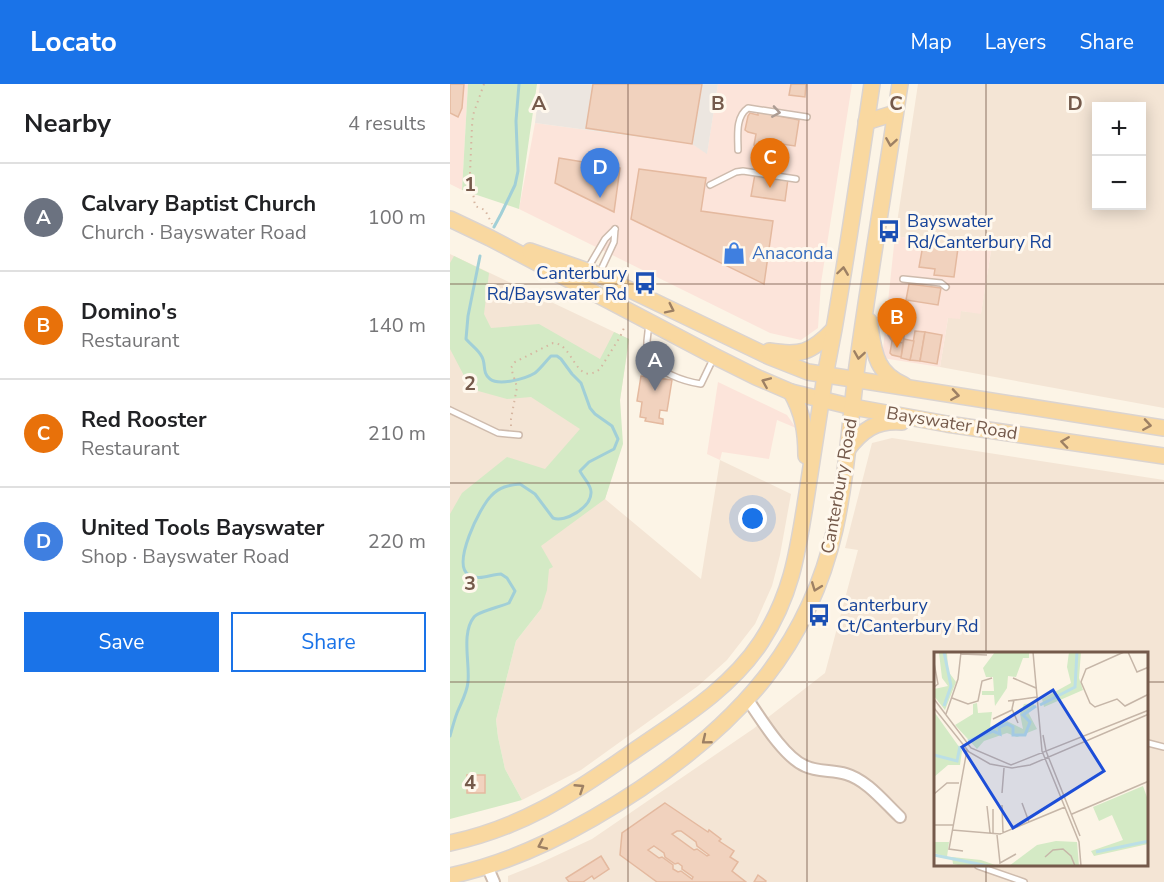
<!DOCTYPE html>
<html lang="en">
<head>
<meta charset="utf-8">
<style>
	:root { --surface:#fff; --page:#f6f6f6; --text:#202124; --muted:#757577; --line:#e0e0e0; --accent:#1a73e8 }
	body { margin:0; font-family:"Nunito Sans",sans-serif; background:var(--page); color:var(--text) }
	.controls { position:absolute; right:18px; top:18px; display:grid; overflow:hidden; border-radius:0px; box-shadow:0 3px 15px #0003 }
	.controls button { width:54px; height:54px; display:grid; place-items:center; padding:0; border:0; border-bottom:2px solid var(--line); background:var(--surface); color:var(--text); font:30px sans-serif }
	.you { position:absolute; left:303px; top:435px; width:21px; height:21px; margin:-15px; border:4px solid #fff; border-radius:50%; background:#1a73e8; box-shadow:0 0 0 9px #1a73e833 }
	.badge { display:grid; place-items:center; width:39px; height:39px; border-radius:50%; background:var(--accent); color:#fff; font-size:20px; font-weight:700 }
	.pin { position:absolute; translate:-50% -50px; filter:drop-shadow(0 2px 3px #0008) }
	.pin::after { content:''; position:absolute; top:32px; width:21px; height:18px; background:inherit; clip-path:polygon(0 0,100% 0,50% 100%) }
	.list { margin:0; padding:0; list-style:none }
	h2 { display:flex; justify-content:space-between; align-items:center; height:78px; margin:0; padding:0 24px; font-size:26px }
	h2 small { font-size:20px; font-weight:400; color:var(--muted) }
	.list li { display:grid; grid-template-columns:39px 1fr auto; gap:18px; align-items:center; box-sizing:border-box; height:108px; padding:0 24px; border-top:2px solid var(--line) }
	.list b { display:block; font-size:22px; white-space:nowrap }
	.list p { margin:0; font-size:20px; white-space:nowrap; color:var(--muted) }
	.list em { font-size:20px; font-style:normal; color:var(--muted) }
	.actions { display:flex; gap:12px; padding:18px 24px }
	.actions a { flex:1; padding:14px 0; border:2px solid var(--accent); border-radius:0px; text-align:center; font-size:21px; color:var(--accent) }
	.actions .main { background:var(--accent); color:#fff }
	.map { position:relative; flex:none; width:714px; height:798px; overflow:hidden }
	header { display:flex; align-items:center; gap:36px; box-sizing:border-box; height:84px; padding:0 30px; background:var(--accent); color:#fff }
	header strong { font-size:28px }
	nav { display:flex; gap:33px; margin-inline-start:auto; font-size:21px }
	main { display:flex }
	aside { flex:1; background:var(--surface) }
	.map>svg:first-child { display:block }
	.residential { fill:#f4e5d5; fill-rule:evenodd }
	.commercial { fill:#fce4da }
	.industrial { fill:#ece6e0 }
	.green { fill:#d4eac5 }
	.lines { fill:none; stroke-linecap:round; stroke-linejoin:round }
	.stream { stroke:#a1cfd7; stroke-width:3 }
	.building { fill:#f1d2be; stroke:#e4b99f; stroke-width:1.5; fill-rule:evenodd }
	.lane-casing { stroke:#cebbad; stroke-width:8 }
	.street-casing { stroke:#cebbad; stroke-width:14 }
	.primary-casing { stroke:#dbd4d0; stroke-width:18 }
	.path { stroke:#d6b6a1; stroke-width:2; stroke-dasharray:1.5 4.5; stroke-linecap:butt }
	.lane { stroke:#fff; stroke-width:5 }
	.street { stroke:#fff; stroke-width:10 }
	.primary { stroke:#f9d8a0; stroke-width:15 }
	.oneway { stroke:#ac9c93 }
	.oneway2 { stroke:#9d8064 }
	.grid { fill:none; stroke:#755a4b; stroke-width:1.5; stroke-opacity:0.55 }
	.labels { text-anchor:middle; stroke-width:6; stroke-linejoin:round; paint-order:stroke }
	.transit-label { font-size:18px; fill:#164399; stroke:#fff8ed; text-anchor:start }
	.shop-label { font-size:18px; fill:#366cbe; stroke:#fff8ed; text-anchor:start }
	.street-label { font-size:18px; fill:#755a4b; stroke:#fff8ed }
	.inset-river { fill:none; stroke:#bbdfe6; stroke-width:3 }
	.inset-road { fill:none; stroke:#c6b6a8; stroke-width:1.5 }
	.view { fill:#1d4ed8; fill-opacity:0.15; stroke:#1d4ed8; stroke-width:3 }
	.inset-edge { fill:none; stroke:#755a4b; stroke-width:3 }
	.grid-label { font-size:20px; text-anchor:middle; font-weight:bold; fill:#755a4b; stroke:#fff8ed; stroke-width:6; stroke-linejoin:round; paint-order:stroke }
</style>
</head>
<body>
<header>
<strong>Locato</strong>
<nav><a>Map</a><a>Layers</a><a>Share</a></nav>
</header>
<main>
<aside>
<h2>Nearby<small>4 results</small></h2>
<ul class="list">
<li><span class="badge" style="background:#6b7280">A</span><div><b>Calvary Baptist Church</b><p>Church · Bayswater Road</p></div><em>100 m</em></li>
<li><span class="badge" style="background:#e8710a">B</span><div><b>Domino's</b><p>Restaurant</p></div><em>140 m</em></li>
<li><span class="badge" style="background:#e8710a">C</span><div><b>Red Rooster</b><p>Restaurant</p></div><em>210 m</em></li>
<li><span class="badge" style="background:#3f7fe0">D</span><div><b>United Tools Bayswater</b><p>Shop · Bayswater Road</p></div><em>220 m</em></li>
</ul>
<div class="actions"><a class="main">Save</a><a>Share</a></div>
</aside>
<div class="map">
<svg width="714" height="798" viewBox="0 0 714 798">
	<rect width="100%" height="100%" fill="#fcf4e6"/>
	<g class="residential">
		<path d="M468,0h246v324l-224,-41 8,-49 13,-7 20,2 10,-62 -96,-15zM646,22h46v100h-46z"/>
		<polygon points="0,170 179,255 170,316 171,360 155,415 251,495 270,376 341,410 330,471 322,502 305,540 277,576 248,602 131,686 72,716 55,685 48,653 46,636 66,557 91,525 0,443"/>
		<path d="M442,354l272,42v402h-656v-6l30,-12 54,-25 161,-110 72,-56 33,-123 -13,-2 27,-105zM486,570h212v212h-212z"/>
	</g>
	<g class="commercial">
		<polygon points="0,0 18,0 12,106 0,100"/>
		<polygon points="268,0 402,0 371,199 368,244 351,256 320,249 69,125 85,39 242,60 257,69"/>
		<polygon points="445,152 541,167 531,230 511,227 510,235 498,234 490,283 432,274"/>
		<polygon points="268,298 337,331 346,344 327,336 319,375 272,368 270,376 257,370"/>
	</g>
	<polygon class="industrial" points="90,0 268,0 257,70 242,60 85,39"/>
	<g class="green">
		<polygon points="18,0 87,0 69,125 12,106"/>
		<polygon points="4,172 39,189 34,230 41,244 89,240 150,275 164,248 179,255 170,316 173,360 155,415 91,462 103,483 99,485 97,506 91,525 66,557 46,636 48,653 55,685 72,716 0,735 0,430 12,409 57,373 95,385 130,345 81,313 57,315 21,305 0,265 0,179"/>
	</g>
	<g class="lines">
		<g class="stream">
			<polyline points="44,143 51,130 65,101 68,87 66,37 69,0"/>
			<path d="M0,652c2,-7 4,-15 7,-23 4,-10 10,-20 11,-31 2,-19 -7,-49 6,-65 5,-6 26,-10 35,-14l6,-12 -8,-13 -6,-4c-10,0 -22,7 -32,1 -18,-10 11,-68 22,-79 8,-9 18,-11 29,-12l15,10 18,24c12,5 38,-11 38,-25 1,-8 -8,-15 -11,-22l9,-9 25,-13 4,-10 -6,-13 -17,-12 -5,-6 -9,-25 -9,-9 -11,-15 -4,-3h-6c-5,5 -10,12 -16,17 -10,6 -36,13 -45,6 -8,-6 -4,-15 -8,-22 -3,-7 -11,-12 -16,-18l2,-23 12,-60"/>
		</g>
	</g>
	<g class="building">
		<polygon points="0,0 14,0 12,24 8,33 0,29"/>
		<polygon points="143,0 252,0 242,60 136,44"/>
		<polygon points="341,0 356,0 355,13 339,11"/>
		<polygon points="308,28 349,36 345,62 318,58 316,66 307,64 304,61 306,50 298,48 295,46 298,32 300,29 308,31"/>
		<polygon points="109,74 170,84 164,128 105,99"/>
		<polygon points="189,85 256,94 251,127 323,137 314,200 181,135"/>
		<polygon points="305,90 338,95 335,117 301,112"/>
		<polygon points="484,160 508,164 504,193 484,191 485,185 469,183 473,161 483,163"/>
		<polygon points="459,200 491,204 488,221 456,216"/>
		<polygon points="439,244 455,246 453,259 442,257 438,251"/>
		<polygon points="465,247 475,248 470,277 460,276"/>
		<polygon points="475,248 492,251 487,280 470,277"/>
		<polygon points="454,255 464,257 460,276 451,274"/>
		<polygon points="442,257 453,259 451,273 442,271 440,269"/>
		<polygon points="191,292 222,296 217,327 210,326 209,334 213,335 213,340 195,337 196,334 190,333 192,318 187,317"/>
		<rect x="17" y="691" width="18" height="18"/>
		<path d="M215,719l43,29 1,-2 12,9 -2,2 15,10 -4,6 8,5 -6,9 14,11h-89l-37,-27 2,-22zM227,747h4l15,11 1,4 12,9 -2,1 -10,-7 -3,1 -22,-16zM204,762l10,7 1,4 10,7 3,-1 4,3v3l11,8 -1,2 -11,-8 -3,1 -5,-3v-4l-11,-8 -3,1 -11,-8z"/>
		<polygon points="151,772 159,785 144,795 142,792 133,798 119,798 116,794"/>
		<polygon points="308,791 316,797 315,798 304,798"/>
	</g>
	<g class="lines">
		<g class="lane-casing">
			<g id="lane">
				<path d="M288,66c0,-14 -3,-33 10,-42l59,9"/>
				<polyline points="260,101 286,88 293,87 346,95"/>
				<polyline points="138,184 155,155 165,145"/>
				<polyline points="150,188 164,158 165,145"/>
				<polyline points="453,195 491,199 496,203"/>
				<path d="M199,239l-2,18v17c13,14 34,23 54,26l13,-27"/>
				<polyline points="0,326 48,349 69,351"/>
				<polyline points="698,659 714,663"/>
				<polyline points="528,782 574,798"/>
			</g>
		</g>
		<g class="street-casing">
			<g id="street">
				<path d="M298,616c13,19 36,57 57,66 12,6 28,4 41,8 21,6 38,28 54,43"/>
				<polyline points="37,782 44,798"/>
			</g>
		</g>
		<g class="primary-casing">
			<g id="primary">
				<polyline points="416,38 445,29"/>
				<polyline points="0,135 40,154 264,272 306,293 341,308 403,323 497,340 714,372"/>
				<polyline points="80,167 149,191 320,273 358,288 714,344"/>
				<path d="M419,237c5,29 5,51 35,64"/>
				<path d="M319,267c31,5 42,2 64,-21"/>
				<path d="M341,308c12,21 15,40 15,64"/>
				<path d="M397,366c15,-20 29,-30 55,-28"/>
				<path d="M0,759c70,-15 120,-47 178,-88 47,-33 101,-64 133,-113 32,-49 37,-93 46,-149 6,-39 12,-78 18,-117 3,-16 6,-32 9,-47 14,-81 26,-163 38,-245"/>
				<path d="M0,792c69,-15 131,-48 190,-87 98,-66 168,-141 195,-260 12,-54 15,-109 22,-163 13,-94 29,-188 43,-282"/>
			</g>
		</g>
		<g class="path">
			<polyline points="34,0 23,31 22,42 20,89 25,122 35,126 42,140"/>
			<path d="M61,342v-7l6,-32 -6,-19 4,-6 38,-19c21,0 22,45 47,26l20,-32 4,-9"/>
		</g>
		<use href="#lane" class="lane"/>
		<use href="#street" class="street"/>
		<use href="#primary" class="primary"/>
	</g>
	<defs><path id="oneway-chevron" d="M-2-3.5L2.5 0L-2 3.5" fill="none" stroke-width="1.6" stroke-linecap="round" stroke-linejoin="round" transform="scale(1.5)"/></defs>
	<use class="oneway" href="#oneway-chevron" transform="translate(326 28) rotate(9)"/>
	<g class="oneway2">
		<use href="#oneway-chevron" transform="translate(441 58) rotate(99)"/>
		<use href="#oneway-chevron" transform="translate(393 187) rotate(-82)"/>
		<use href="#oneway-chevron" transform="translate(220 225) rotate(26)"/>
		<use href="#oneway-chevron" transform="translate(409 271) rotate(99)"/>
		<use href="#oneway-chevron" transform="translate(316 298) rotate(-157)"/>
		<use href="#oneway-chevron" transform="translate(505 311) rotate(9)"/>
		<use href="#oneway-chevron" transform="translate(697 341) rotate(9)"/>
		<use href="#oneway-chevron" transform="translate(615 358) rotate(-172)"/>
		<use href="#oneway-chevron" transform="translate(366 503) rotate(111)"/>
		<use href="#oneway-chevron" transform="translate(256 656) rotate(141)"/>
		<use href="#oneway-chevron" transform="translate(130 704) rotate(-33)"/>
		<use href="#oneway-chevron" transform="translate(92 761) rotate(155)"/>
	</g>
	<path class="grid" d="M178,0v798M357,0v798M536,0v570M0,200h714M0,399h714M0,598h486M698,598h16M536,782v16"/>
	<defs>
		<g id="bus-bare" transform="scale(1.8)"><path d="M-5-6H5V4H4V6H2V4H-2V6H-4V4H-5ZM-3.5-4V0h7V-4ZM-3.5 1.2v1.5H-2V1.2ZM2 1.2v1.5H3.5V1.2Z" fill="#1a4fb4" stroke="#fff8ed" stroke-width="2.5" paint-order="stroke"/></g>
		<g id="shop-bare" transform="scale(1.8)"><path d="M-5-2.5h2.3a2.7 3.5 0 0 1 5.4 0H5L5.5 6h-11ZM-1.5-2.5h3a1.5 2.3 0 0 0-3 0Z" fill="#3f7fe0" stroke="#fff8ed" stroke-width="2.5" paint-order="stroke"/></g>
	</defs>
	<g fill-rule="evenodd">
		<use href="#bus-bare" x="439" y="147"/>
		<use href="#shop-bare" x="284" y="169"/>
		<use href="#bus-bare" x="195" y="199"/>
		<use href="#bus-bare" x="369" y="531"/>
	</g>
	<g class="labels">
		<g class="transit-label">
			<text x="457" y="143">Bayswater<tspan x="457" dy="21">Rd/Canterbury Rd</tspan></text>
			<text x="177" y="195" text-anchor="end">Canterbury<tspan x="177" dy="21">Rd/Bayswater Rd</tspan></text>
			<text x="387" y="527">Canterbury<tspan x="387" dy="21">Ct/Canterbury Rd</tspan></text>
		</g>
		<g class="shop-label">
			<text x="302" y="175">Anaconda</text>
		</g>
		<g class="street-label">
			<text transform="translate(502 339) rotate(9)" y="6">Bayswater Road</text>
			<text transform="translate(389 402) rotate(-80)" y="6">Canterbury Road</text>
		</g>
	</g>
	<g transform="translate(484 568)">
		<rect width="214" height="214" fill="#fcf4e6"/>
		<path d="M13,0l1,19 8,11 -11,28 -11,-14v-7l14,-3 -6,-8 -3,-25zM61,0h34v6h-6l-7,19 -8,-1 -1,12 -12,18 -1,-11h-12v-4h12l-1,-14h-7l-3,-9zM135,0h12l-2,26 4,12 -39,17 -2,-8 29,-16 -4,-16zM43,51l1,10 14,-1 -2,15 17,-6 16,8 -3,-15 4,-10 10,-1v5l-6,4 9,17 -20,8 -10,-4 -23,8 -7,8 -22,-24 18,-11v-10zM1,61l27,38 -2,14h-12l-14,12zM209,134l5,14v44l-54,12 -3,-5 32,-11 -11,-25 -13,6 -6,-14zM122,189l21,1 2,24h-70l28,-21zM0,190h15l-2,15 -13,-4zM18,205l29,3 17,6h-35l-10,-2z" fill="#d4eac5"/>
		<path class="inset-river" d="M106,53l35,-18 2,-35M10,54l7,-20 -7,-34M34,89l25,-10 7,3 -1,-7 8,-3 6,3v8h12l5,-13 -7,-7 13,-9M0,103l23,6 3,-15M162,200l53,-11M0,203l54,11"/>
		<path class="inset-road" d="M99,0l9,99 37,91 2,24M190,0l-38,17 -5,13 9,21 5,4 22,-8 8,7 24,-12M194,0l9,20 12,-5M27,2l26,1M0,11l4,21 -4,3M79,26l23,10M18,46l16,6 10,-3 4,-20 10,-3M0,47l37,49 40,17 138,-55M80,48l-2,9 6,14M74,49l29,-4M0,56l35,44 21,12 22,4 18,-3 119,-51M12,62l12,-35 3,-27M59,67l19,-9M109,83l3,16 34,85M68,141l2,-25M0,142l13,-11h12M88,151l7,19M68,153l1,28M53,154l3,27M59,157v25M138,162l77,-33M0,173h19M18,178l48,4 65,-27M63,183l3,28 16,-9M29,199l-14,-2 18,-99M111,205l8,-7 10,-1 8,7 4,10"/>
		<path class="view" d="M119,38l51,81 -91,57 -51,-81z"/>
		<rect width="214" height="214" class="inset-edge"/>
	</g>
	<g class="grid-label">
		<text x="89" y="26">A</text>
		<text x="268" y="26">B</text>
		<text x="446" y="26">C</text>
		<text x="625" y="26">D</text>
		<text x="20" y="107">1</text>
		<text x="20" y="306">2</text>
		<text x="20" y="506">3</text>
		<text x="20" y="705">4</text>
	</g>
</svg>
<div class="controls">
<button>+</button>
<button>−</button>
</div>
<div class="you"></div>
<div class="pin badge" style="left:205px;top:307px;background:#6b7280">A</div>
<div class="pin badge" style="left:447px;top:264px;background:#e8710a">B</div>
<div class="pin badge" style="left:320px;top:104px;background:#e8710a">C</div>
<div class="pin badge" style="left:150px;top:114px;background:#3f7fe0">D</div>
</div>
</main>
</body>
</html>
